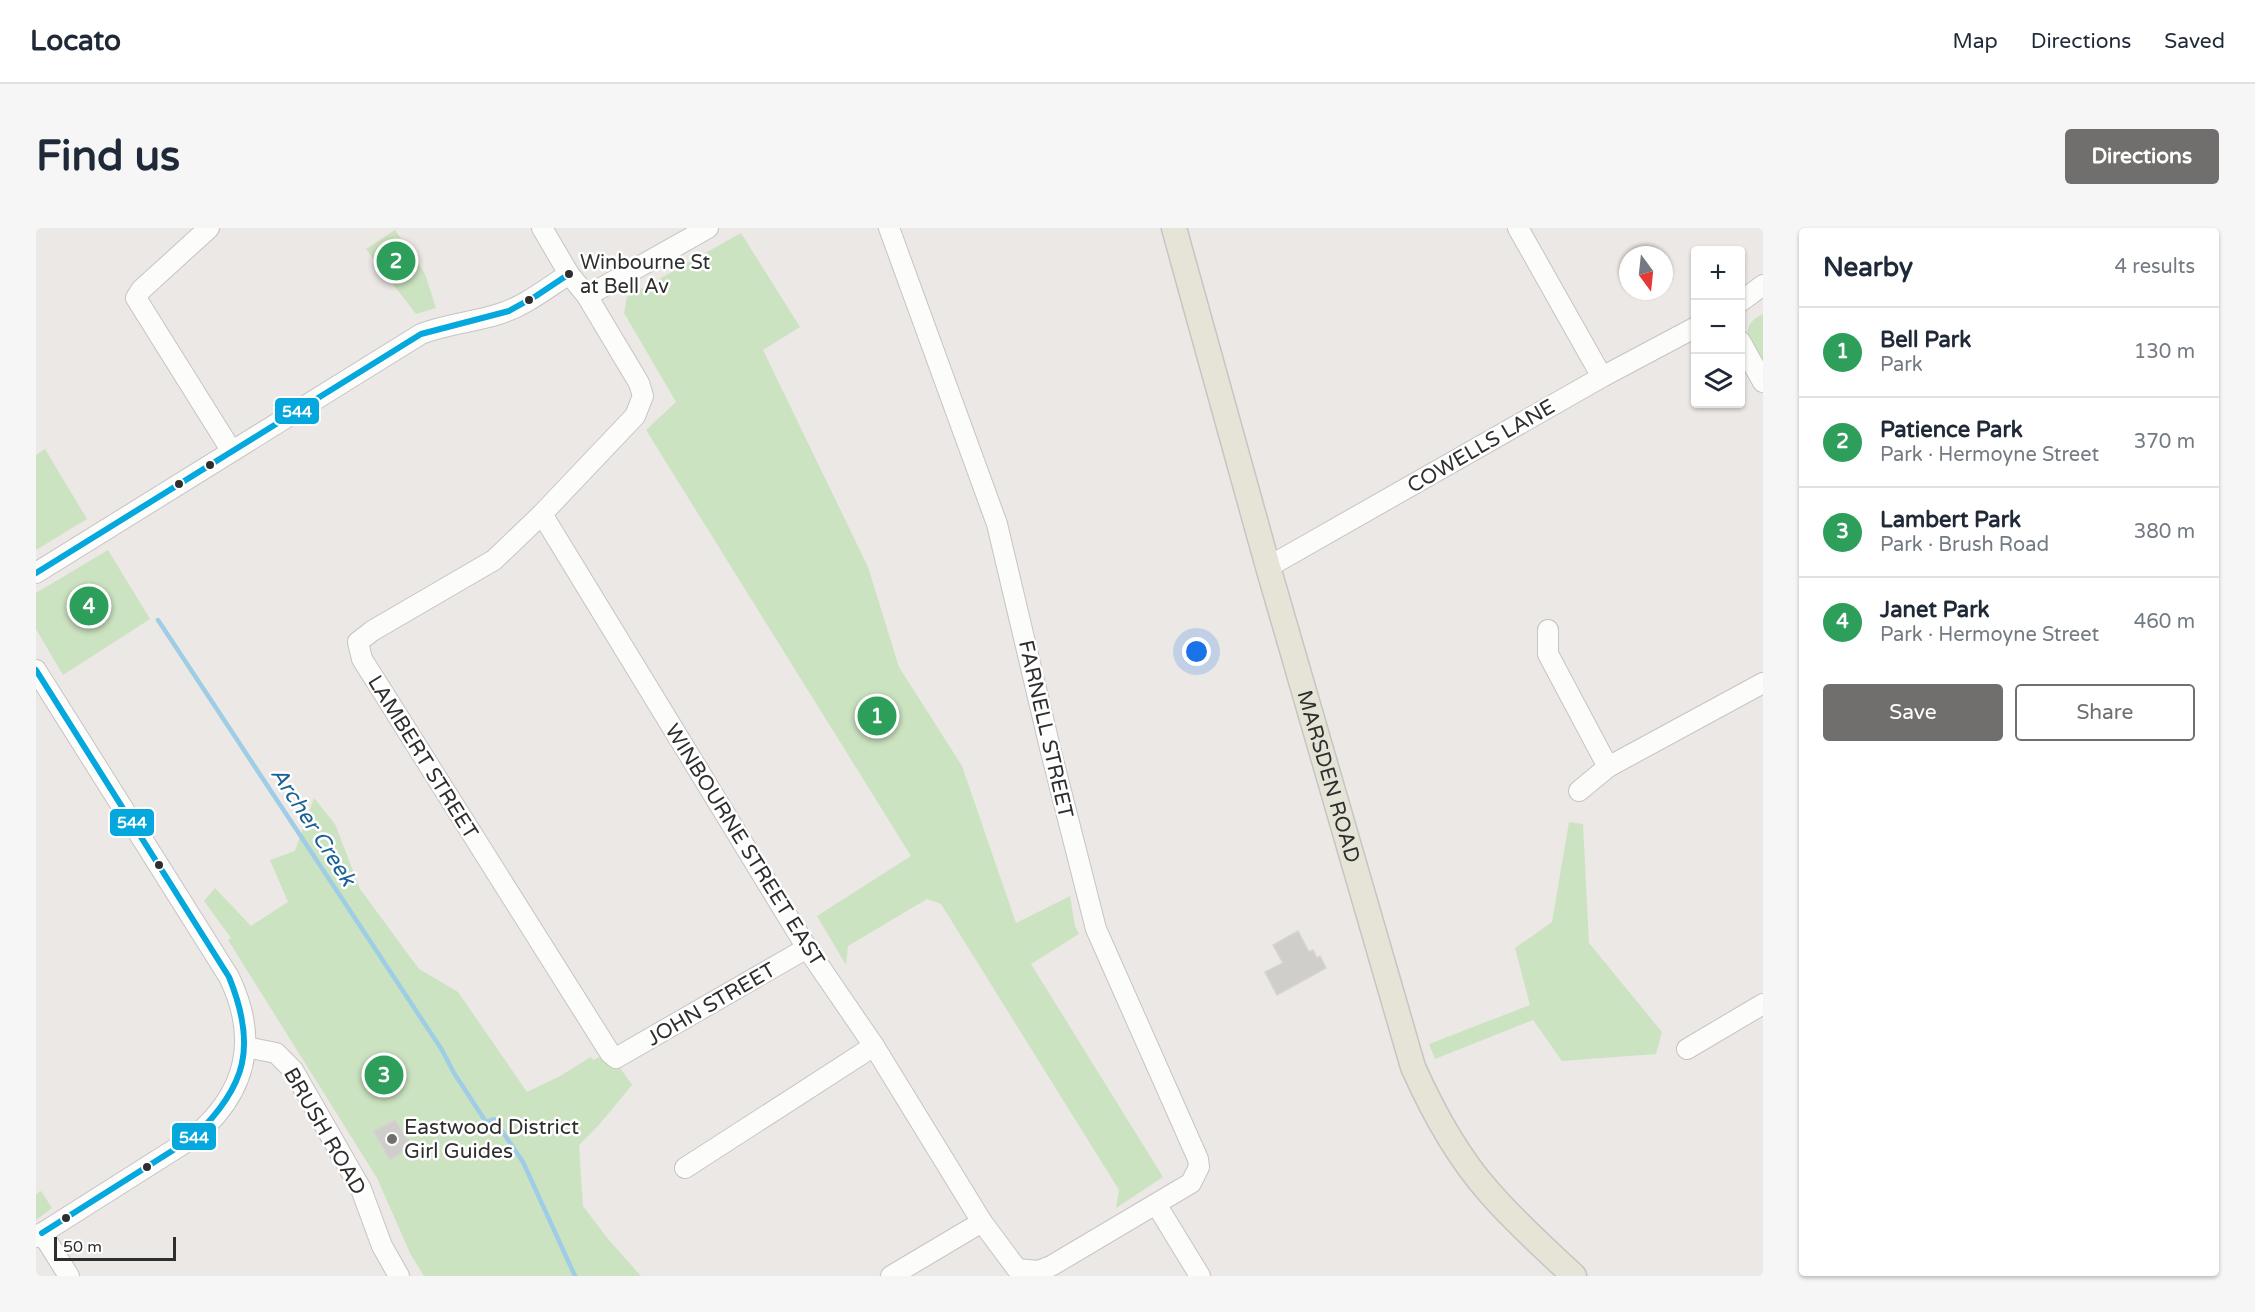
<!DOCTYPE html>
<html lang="en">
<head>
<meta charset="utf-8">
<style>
	:root { --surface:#fff; --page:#f6f6f7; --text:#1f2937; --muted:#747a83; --line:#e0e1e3; --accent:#706f6e }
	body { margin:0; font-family:"Varela Round",sans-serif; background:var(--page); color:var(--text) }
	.controls { position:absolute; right:18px; top:18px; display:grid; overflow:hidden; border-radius:6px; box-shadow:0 2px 4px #0004 }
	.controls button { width:54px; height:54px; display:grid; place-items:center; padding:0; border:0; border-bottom:2px solid var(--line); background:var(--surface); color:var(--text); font:30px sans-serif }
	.compass { position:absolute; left:1583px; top:18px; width:54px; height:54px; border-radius:50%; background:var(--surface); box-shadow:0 2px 4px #0004; rotate:165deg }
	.scale { position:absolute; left:18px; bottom:15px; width:122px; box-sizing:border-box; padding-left:6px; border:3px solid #2e2e2e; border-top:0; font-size:16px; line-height:21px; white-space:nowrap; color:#2e2e2e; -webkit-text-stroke:4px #fff; paint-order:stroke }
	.you { position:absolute; left:1161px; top:424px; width:21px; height:21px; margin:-15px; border:4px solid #fff; border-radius:50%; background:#1a73e8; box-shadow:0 0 0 9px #1a73e833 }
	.badge { display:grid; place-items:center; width:39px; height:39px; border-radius:50%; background:var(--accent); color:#fff; font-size:20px; font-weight:700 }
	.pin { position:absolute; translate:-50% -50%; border:3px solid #fff; box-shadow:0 2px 6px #0006 }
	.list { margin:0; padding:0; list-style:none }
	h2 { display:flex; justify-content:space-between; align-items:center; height:78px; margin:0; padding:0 24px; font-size:26px }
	h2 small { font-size:20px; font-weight:400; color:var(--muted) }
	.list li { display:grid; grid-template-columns:39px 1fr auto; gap:18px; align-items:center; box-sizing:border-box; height:90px; padding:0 24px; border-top:2px solid var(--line) }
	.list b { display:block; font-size:22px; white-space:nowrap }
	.list p { margin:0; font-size:20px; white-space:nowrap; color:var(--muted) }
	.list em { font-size:20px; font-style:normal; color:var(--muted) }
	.actions { display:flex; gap:12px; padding:18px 24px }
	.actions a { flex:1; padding:14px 0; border:2px solid var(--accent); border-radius:6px; text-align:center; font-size:21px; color:var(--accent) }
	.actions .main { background:var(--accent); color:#fff }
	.icon { flex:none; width:33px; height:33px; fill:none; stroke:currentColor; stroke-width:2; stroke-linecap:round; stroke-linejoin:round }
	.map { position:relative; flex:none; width:1727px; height:1048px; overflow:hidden; border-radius:6px }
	header { display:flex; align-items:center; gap:36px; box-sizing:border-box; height:84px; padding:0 30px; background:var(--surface); border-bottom:2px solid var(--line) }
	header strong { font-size:28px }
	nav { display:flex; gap:33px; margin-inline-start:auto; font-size:21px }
	.intro { display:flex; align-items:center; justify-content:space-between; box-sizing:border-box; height:144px; padding:0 36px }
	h1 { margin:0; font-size:42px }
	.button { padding:15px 27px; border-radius:6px; background:var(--accent); color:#fff; font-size:21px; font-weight:700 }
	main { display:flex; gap:36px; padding:0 36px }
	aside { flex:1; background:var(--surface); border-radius:6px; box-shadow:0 2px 4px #0004 }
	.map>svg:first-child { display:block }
	.green { fill:#cce3c1 }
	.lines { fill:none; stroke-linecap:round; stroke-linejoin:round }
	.stream { stroke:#9fcde5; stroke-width:4.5 }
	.building { fill:#d0cecb; stroke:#d6d4d1; stroke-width:1.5 }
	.minor-casing { stroke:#c6c4c4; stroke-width:22 }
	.major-casing { stroke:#c6c5c4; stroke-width:27 }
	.minor { stroke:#fcfcfb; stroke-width:20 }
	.major { stroke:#e6e4d7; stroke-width:24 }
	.bus-1-casing { stroke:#fff; stroke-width:10 }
	.bus-1 { stroke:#05a8dc; stroke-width:6 }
	.bus-dot { fill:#2e2e2e; stroke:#fff; stroke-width:2 }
	.poi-dot { fill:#706f6e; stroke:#fff; stroke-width:2 }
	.labels { text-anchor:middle; stroke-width:5; stroke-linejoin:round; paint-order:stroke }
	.bus-label { font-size:20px; fill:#2e2e2e; stroke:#fff; text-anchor:start }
	.street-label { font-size:21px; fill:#2e2e2e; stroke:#fff }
	.poi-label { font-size:21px; fill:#2e2e2e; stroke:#fff; text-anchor:start }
	.water-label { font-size:22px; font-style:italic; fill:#1a6195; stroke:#fff }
	.line-badge { stroke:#fff; stroke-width:2 }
	.badge-label { font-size:16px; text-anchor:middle; font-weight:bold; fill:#fff }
</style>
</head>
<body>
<header>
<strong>Locato</strong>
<nav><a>Map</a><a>Directions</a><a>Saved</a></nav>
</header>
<div class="intro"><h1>Find us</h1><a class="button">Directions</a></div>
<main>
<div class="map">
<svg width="1727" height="1048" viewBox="0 0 1727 1048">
	<rect width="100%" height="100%" fill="#ebe8e5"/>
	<g class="green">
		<polygon points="359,2 389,46 400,80 380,86 330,21"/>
		<polygon points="705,5 764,99 727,122 832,339 863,439 926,538 980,695 1034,668 1039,698 1043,706 995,736 1127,949 1080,980 1083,962 905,676 891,671 812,718 810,737 781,688 875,628 610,202 640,174 588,85 591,69"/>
		<path d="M1727,86v56c-10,-20 -29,-43 0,-56z"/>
		<polygon points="9,221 51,291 0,322 0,227"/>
		<polygon points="72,322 114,391 27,447 0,401 0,365"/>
		<polygon points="278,570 299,596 324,661 383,741 422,764 491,864 524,848 555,829 557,832 573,824 596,857 562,898 543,917 547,978 572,1011 605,1048 388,1048 374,1025 341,950 192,712 195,710 168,673 179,660 215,698 252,674 234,632 259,623"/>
		<polygon points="1533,594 1547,596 1553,715 1626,804 1620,826 1526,833 1497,792 1399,831 1393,816 1494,777 1479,720 1516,694"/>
		<polygon points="5,963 16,980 0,992 0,966"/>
	</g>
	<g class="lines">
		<polyline class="stream" points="122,392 406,822 418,845 450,894 458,891 487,934 539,1048"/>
	</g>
	<g class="building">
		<polygon points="1262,703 1273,724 1277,722 1281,730 1284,728 1290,740 1241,767 1229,744 1247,735 1237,717"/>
		<polygon points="359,892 376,918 354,932 337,903"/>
	</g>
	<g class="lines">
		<g class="minor-casing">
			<g id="minor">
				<polyline points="173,0 105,62 100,70 195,222"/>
				<polyline points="506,0 533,46 551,68 603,155 607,168 599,188 506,286 771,720 838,818 946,994 981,1041 1002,1043 1015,1038 1155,955 1163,939 1162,931 1060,701 1015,524 961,296 853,0"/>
				<polyline points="1482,0 1566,149"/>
				<polyline points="551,68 672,0"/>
				<polyline points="1704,74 1727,57"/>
				<polyline points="1704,113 1727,154"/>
				<polyline points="506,286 458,332 336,403 322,414 326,431 574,825 580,830 771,720"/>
				<polyline points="1232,339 1566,149 1660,99"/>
				<path d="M0,345l385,-239c26,-10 53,-12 78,-20 26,-8 48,-26 70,-40"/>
				<polyline points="1512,402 1512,426 1572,539 1727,455"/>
				<path d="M0,442l193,307c30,62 18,115 -35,160l-158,100"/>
				<polyline points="1543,563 1572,539"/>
				<polyline points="210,819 240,825 257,842 325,961 346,1018 363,1048"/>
				<polyline points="1651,821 1727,776"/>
				<polyline points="649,940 838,818"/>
				<polyline points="1120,976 1164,1048"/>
				<polyline points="6,1005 33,1048"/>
				<polyline points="855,1048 946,994"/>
			</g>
		</g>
		<g class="major-casing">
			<g id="major">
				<path id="s1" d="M1138,0l94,339 145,500c20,45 44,89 76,125 26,30 56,57 85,84"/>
			</g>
		</g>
		<use href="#minor" class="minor"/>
		<use href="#major" class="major"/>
		<g class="bus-1-casing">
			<g id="bus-1">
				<polyline points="0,345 385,106 473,83 500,68 533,46"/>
				<path d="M0,442l193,307c28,69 18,109 -35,160l-152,96"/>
			</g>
		</g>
		<use href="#bus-1" class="bus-1"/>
	</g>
	<g class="bus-dot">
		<circle cx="533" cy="46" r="5"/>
		<circle cx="493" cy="72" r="5"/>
		<circle cx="174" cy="237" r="5"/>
		<circle cx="143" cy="256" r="5"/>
		<circle cx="123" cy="637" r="5"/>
		<circle cx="111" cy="939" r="5"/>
		<circle cx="30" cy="990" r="5"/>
	</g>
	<circle class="poi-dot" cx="356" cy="911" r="6"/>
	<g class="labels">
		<g class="bus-label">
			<text x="544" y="41">Winbourne St<tspan x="544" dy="24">at Bell Av</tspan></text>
		</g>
		<g class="street-label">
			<text transform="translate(1445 218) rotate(-30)" y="7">COWELLS LANE</text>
			<text transform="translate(1010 501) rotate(77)" y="7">FARNELL STREET</text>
			<text transform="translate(387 529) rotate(58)" y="7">LAMBERT STREET</text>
			<text dy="7" stroke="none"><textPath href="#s1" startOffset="570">MARSDEN ROAD</textPath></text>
			<text transform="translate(709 617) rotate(58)" y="7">WINBOURNE STREET EAST</text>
			<text transform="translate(675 776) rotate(-30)" y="7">JOHN STREET</text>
			<text transform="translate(289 903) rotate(60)" y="7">BRUSH ROAD</text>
		</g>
		<g class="poi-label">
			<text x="368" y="906">Eastwood District<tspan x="368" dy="24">Girl Guides</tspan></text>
		</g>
		<g class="water-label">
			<text transform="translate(278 598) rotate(57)" y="8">Archer Creek</text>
		</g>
	</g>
	<g class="line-badge">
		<rect x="238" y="169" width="46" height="28" rx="6" fill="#05a8dc"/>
		<rect x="73" y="580" width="46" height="29" rx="6" fill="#05a8dc"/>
		<rect x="135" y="894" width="46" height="29" rx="6" fill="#05a8dc"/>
	</g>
	<g class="badge-label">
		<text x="261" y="189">544</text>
		<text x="96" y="600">544</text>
		<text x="158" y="915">544</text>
	</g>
</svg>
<div class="controls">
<button>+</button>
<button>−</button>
<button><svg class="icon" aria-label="layers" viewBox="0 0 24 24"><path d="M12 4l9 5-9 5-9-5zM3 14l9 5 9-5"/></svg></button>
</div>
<svg class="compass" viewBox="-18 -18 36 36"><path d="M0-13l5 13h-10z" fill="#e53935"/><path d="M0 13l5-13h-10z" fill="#747a83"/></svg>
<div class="scale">50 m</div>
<div class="you"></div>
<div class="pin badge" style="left:841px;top:488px;background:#2e9e5b">1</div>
<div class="pin badge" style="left:360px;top:33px;background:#2e9e5b">2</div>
<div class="pin badge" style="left:348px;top:847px;background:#2e9e5b">3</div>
<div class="pin badge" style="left:53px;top:378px;background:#2e9e5b">4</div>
</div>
<aside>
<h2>Nearby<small>4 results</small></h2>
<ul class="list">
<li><span class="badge" style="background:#2e9e5b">1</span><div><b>Bell Park</b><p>Park</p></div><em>130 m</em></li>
<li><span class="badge" style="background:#2e9e5b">2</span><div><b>Patience Park</b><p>Park · Hermoyne Street</p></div><em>370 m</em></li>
<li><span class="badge" style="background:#2e9e5b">3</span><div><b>Lambert Park</b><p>Park · Brush Road</p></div><em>380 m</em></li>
<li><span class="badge" style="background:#2e9e5b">4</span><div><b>Janet Park</b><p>Park · Hermoyne Street</p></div><em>460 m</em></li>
</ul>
<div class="actions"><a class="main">Save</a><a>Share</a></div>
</aside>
</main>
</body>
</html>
